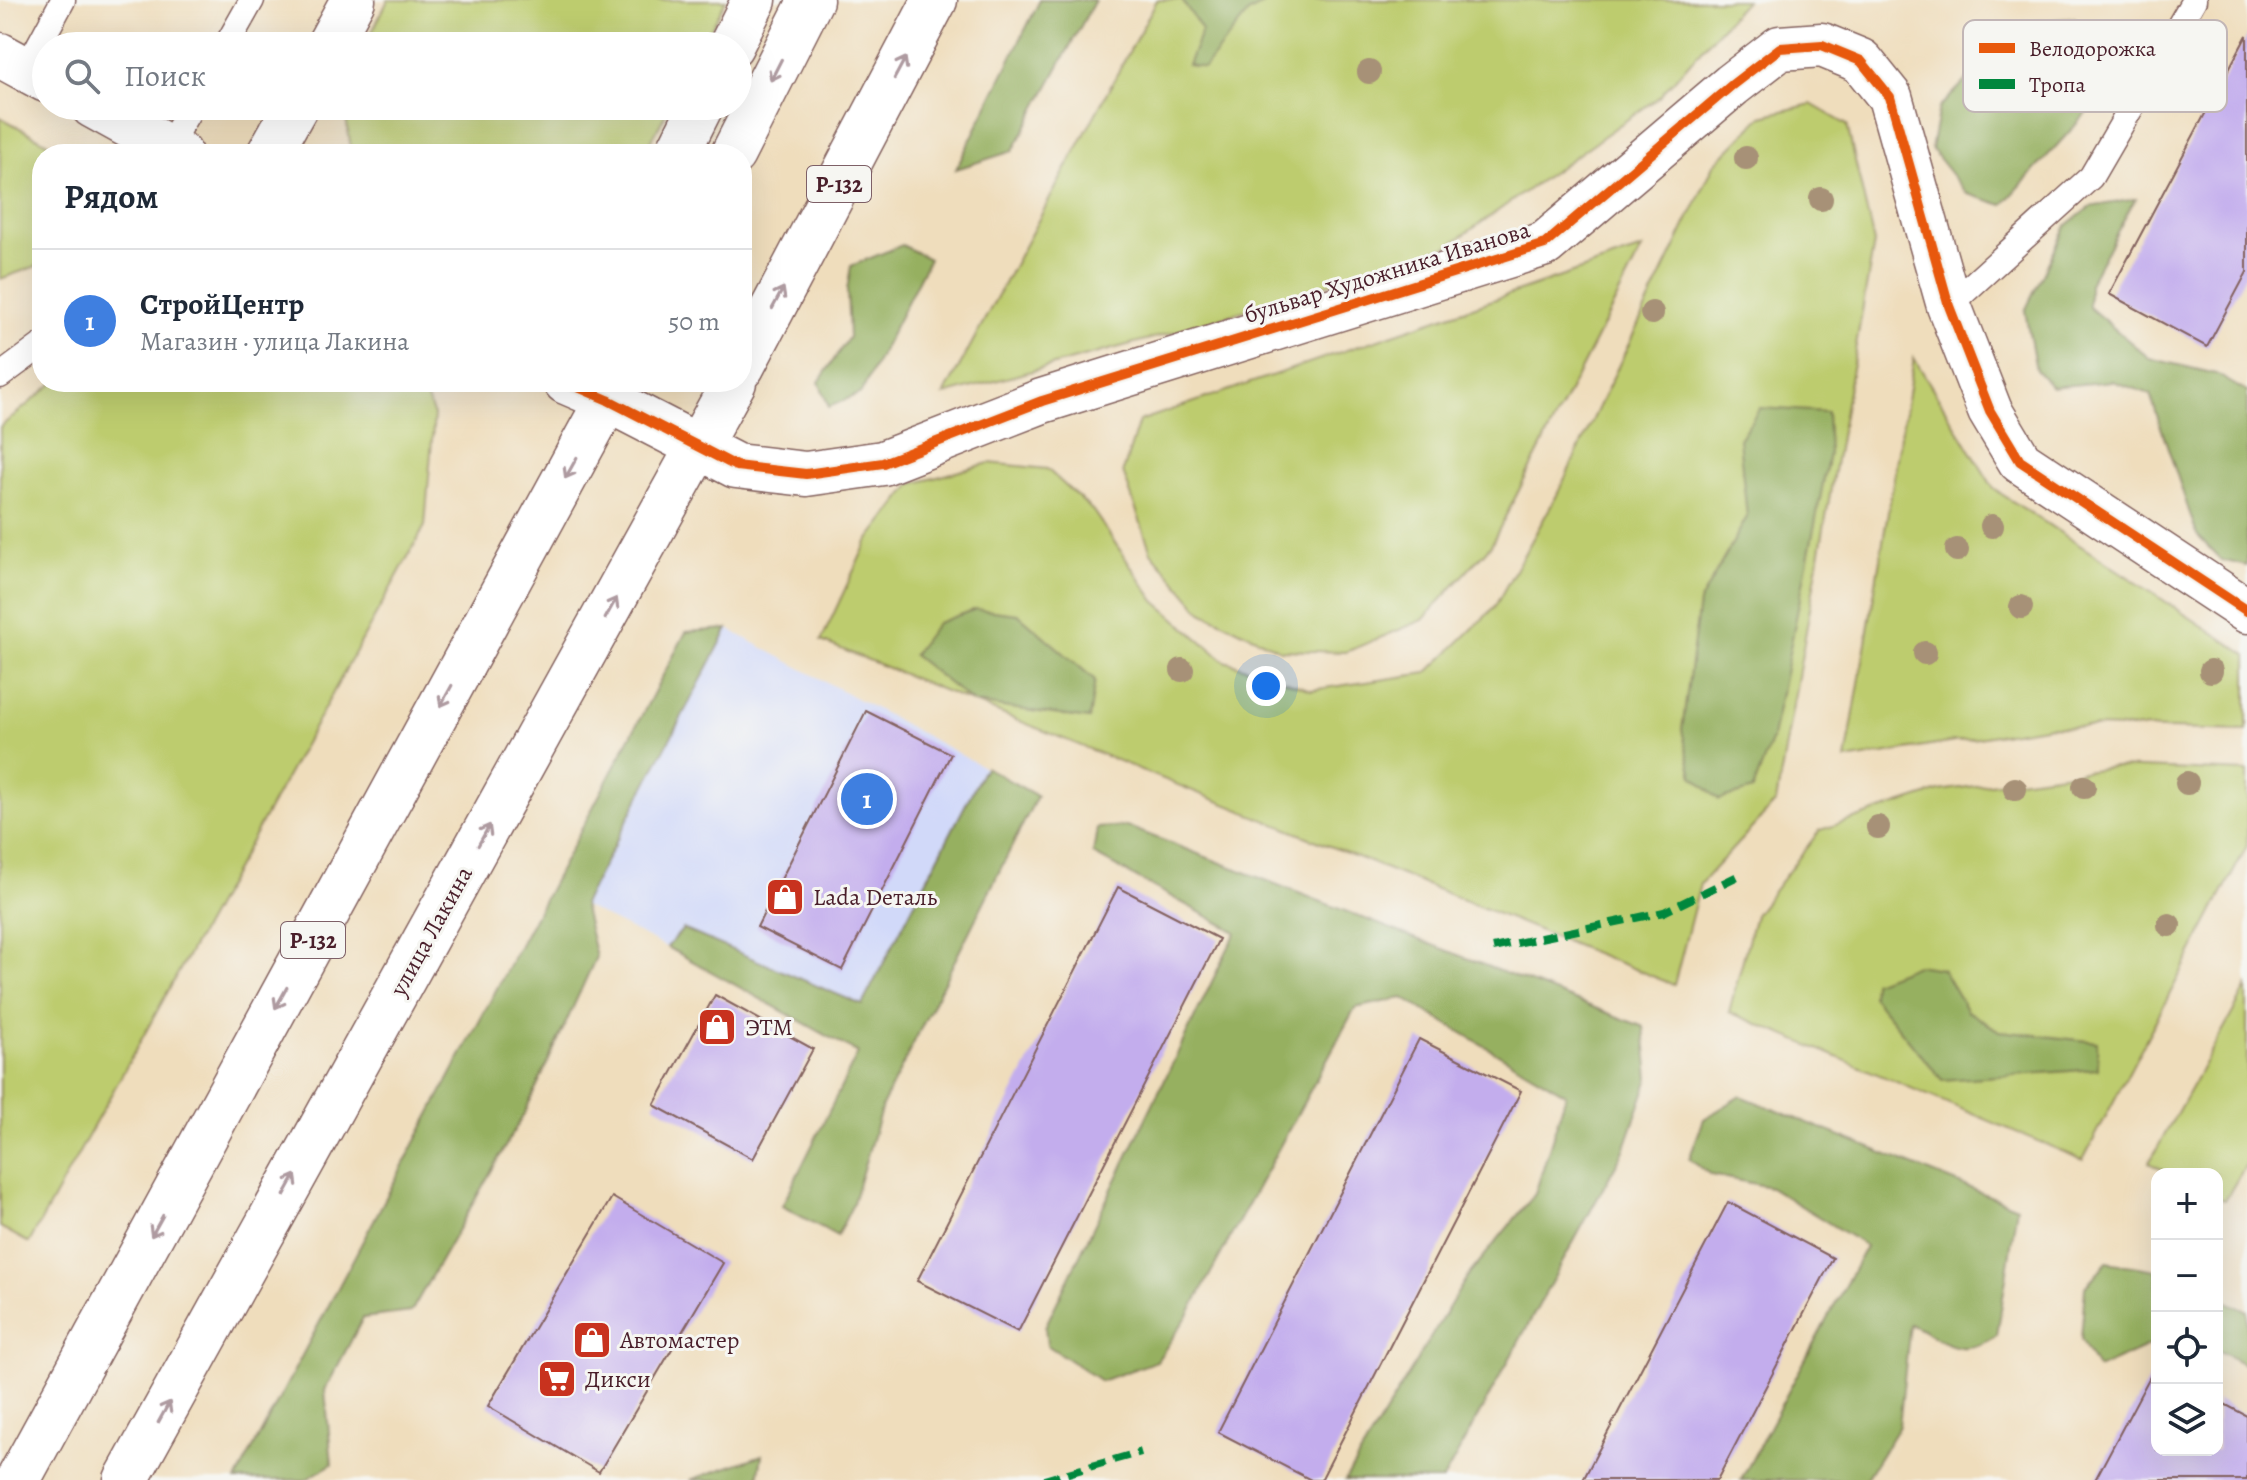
<!DOCTYPE html>
<html lang="ru">
<head>
<meta charset="utf-8">
<style>
	:root { --surface:#fff; --page:#f6f6f7; --text:#1f2937; --muted:#747a83; --line:#e0e1e3; --accent:#db2777 }
	body { margin:0; font-family:Alegreya,serif; background:var(--page); color:var(--text) }
	.controls { position:absolute; right:24px; bottom:24px; display:grid; overflow:hidden; border-radius:16px; box-shadow:0 8px 32px #0002 }
	.controls button { width:72px; height:72px; display:grid; place-items:center; padding:0; border:0; border-bottom:2px solid var(--line); background:var(--surface); color:var(--text); font:40px sans-serif }
	.you { position:absolute; left:1266px; top:686px; width:28px; height:28px; margin:-20px; border:6px solid #fff; border-radius:50%; background:#1a73e8; box-shadow:0 0 0 12px #1a73e833 }
	.badge { display:grid; place-items:center; width:52px; height:52px; border-radius:50%; background:var(--accent); color:#fff; font-size:26px; font-weight:700 }
	.pin { position:absolute; translate:-50% -50%; border:4px solid #fff; box-shadow:0 2px 8px #0006 }
	.list { margin:0; padding:0; list-style:none }
	h2 { display:flex; justify-content:space-between; align-items:center; height:104px; margin:0; padding:0 32px; font-size:34px }
	h2 small { font-size:26px; font-weight:400; color:var(--muted) }
	.list li { display:grid; grid-template-columns:52px 1fr auto; gap:24px; align-items:center; box-sizing:border-box; height:144px; padding:0 32px; border-top:2px solid var(--line) }
	.list b { display:block; font-size:30px; white-space:nowrap }
	.list p { margin:0; font-size:26px; white-space:nowrap; color:var(--muted) }
	.list em { font-size:26px; font-style:normal; color:var(--muted) }
	.icon { flex:none; width:44px; height:44px; fill:none; stroke:currentColor; stroke-width:2; stroke-linecap:round; stroke-linejoin:round }
	.map { position:relative; flex:none; width:2247px; height:1480px; overflow:hidden }
	.search { position:absolute; background:var(--surface); box-shadow:0 8px 32px #0002; left:32px; top:32px; width:720px; height:88px; display:flex; align-items:center; gap:20px; box-sizing:border-box; padding:0 28px; border-radius:44px; color:var(--muted); font-size:30px }
	.panel { position:absolute; background:var(--surface); box-shadow:0 8px 32px #0002; left:32px; top:144px; width:720px; height:248px; border-radius:32px }
	.map>svg:first-child { display:block }
	.built { fill:#d1d9f9 }
	.green { fill:#bdcc6e; stroke:#84764c; stroke-width:2 }
	.forest { fill:#96b061; stroke:#706846; stroke-width:2 }
	.building { fill:#c3aded }
	.lines { fill:none; stroke-linecap:round; stroke-linejoin:round }
	.service-casing { stroke:#84625e; stroke-width:27 }
	.minor-casing { stroke:#84625e; stroke-width:47 }
	.tertiary-casing { stroke:#84625e; stroke-width:47 }
	.trunk-casing { stroke:#84625e; stroke-width:47 }
	.service { stroke:#fff; stroke-width:24 }
	.minor { stroke:#fff; stroke-width:44 }
	.tertiary { stroke:#fff; stroke-width:44 }
	.trunk { stroke:#fff; stroke-width:44 }
	.quiet { stroke:#00873e; stroke-width:8; stroke-dasharray:16 8; stroke-linecap:butt }
	.cycleway-casing { stroke:#f6f6f2; stroke-width:15 }
	.cycleway { stroke:#e8590c; stroke-width:10 }
	.tree { fill:#a79177 }
	.oneway { stroke:#ae9aa0 }
	.labels { text-anchor:middle; stroke-width:6; stroke-linejoin:round; paint-order:stroke }
	.shield { fill:#f6f6f2; stroke:#7e6067; stroke-width:2 }
	.shield-label { font-size:22px; font-weight:bold; fill:#4a1f2b }
	.street-label { font-size:24px; fill:#4a1f2b; stroke:#f6f6f2 }
	.poi-label { font-size:24px; fill:#4a1f2b; stroke:#f6f6f2; text-anchor:start }
	.key { fill:#f6f6f2; stroke:#c2b6b6; stroke-width:2 }
	.key-label { font-size:22px; fill:#4a1f2b }
</style>
</head>
<body>
<div class="map">
<svg width="2247" height="1480" viewBox="0 0 2247 1480">
	<rect width="100%" height="100%" fill="#f6f6f2"/>
	<filter id="ink" filterUnits="userSpaceOnUse"><feTurbulence type="fractalNoise" baseFrequency=".0125" numOctaves="2"/><feDisplacementMap in="SourceGraphic" scale="16" xChannelSelector="R" yChannelSelector="G"/><feConvolveMatrix kernelMatrix="1 2 1 2 8 2 1 2 1" color-interpolation-filters="sRGB"/></filter>
	<filter id="wash" filterUnits="userSpaceOnUse"><feTurbulence type="fractalNoise" baseFrequency=".006" numOctaves="4" result="noise"/><feDisplacementMap in="SourceGraphic" scale="32" xChannelSelector="R" yChannelSelector="G"/><feGaussianBlur stdDeviation="1.8" result="paint"/><feColorMatrix in="noise" values="0 0 0 0 0 0 0 0 0 0 0 0 0 0 0 0 0 1.4 0 .05"/><feComposite in="paint" operator="in"/></filter>
	<g filter="url(#wash)">
		<rect width="100%" height="100%" fill="#efddbc"/>
		<polygon class="built" points="728,629 1037,796 903,1066 582,905"/>
		<g class="green">
			<polygon points="388,0 726,0 702,46 365,46"/>
			<polygon points="1157,0 1746,0 1659,97 1448,246 1186,329 944,395"/>
			<polygon points="1811,104 1847,125 1874,243 1776,802 1700,884 1674,985 821,641 867,542 912,484 989,463 1047,469 1093,511 1155,601 1225,661 1311,690 1427,673 1494,608 1557,495 1714,165 1762,116"/>
			<polygon points="344,106 670,106 644,154 352,154"/>
			<polygon points="0,117 67,154 42,154 42,264 0,279"/>
			<polygon points="1642,249 1491,545 1423,620 1346,652 1280,650 1202,612 1151,552 1123,472 1139,421"/>
			<polygon points="1914,358 1994,489 2247,655 2247,731 2050,726 1846,760"/>
			<polygon points="55,382 419,382 434,415 425,526 29,1243 0,1227 0,427"/>
			<polygon points="2113,767 2247,772 2247,846 2083,1160 1729,1012 1755,915 1820,830 1939,791"/>
			<polygon points="2247,987 2247,1163 2225,1200 2217,1197 2217,1174 2171,1174 2149,1163"/>
		</g>
		<g class="forest">
			<polygon points="1040,0 1095,0 1013,151 956,169"/>
			<polygon points="1182,0 1271,0 1248,13 1204,68 1188,65 1202,30"/>
			<polygon points="2074,18 2108,61 2091,108 2003,205 1967,194 1931,149 1939,108 2022,23"/>
			<polygon points="2135,199 2089,284 2089,307 2149,358 2216,374 2247,392 2247,566 2221,560 2197,535 2150,394 2112,381 2052,387 2036,370 2025,311 2066,226 2090,207"/>
			<polygon points="902,245 929,259 861,393 829,407 819,382 849,337 847,290 851,266"/>
			<polygon points="1760,408 1827,412 1829,454 1772,738 1753,790 1719,800 1693,776 1682,730 1699,603 1747,517 1739,439"/>
			<polygon points="976,609 1018,614 1095,680 1089,719 974,703 913,655 937,623"/>
			<polygon points="728,629 583,904 596,957 526,1110 411,1312 363,1318 325,1390 332,1464 305,1480 236,1480 686,632"/>
			<polygon points="985,767 1037,796 882,1106 852,1206 837,1236 782,1206 858,1053 667,947 683,929 862,1005"/>
			<polygon points="1126,826 1644,1027 1649,1078 1624,1150 1443,1480 1345,1480 1467,1277 1535,1194 1566,1094 1403,998 1355,1008 1188,1315 1157,1361 1101,1381 1047,1345 1045,1327 1236,932 1093,854 1097,828"/>
			<polygon points="1916,965 1942,969 1967,1011 2000,1031 2097,1042 2098,1069 1942,1080 1872,996 1873,982"/>
			<path d="M1741,1096l276,111 -20,129c-38,24 -52,5 -87,-12l-11,102 -34,54h-124l125,-234 -96,-59 -59,-12 -22,-16 15,-40z"/>
			<polygon points="2107,1262 2157,1270 2157,1342 2097,1369 2081,1339 2085,1287"/>
			<polygon points="2217,1297 2247,1311 2247,1366 2217,1350"/>
			<polygon points="762,1455 758,1480 690,1480"/>
		</g>
		<g id="blocks">
			<g class="building">
				<polygon points="2247,35 2247,272 2207,347 2109,294"/>
				<polygon points="866,711 951,754 842,970 757,927"/>
				<polygon points="1118,887 1219,939 1018,1332 917,1281"/>
				<polygon points="715,995 813,1049 753,1159 654,1105"/>
				<polygon points="1419,1039 1521,1091 1321,1480 1311,1480 1218,1432"/>
				<polygon points="612,1197 723,1263 599,1472 488,1406"/>
				<polygon points="1728,1202 1833,1258 1717,1480 1583,1480"/>
				<polygon points="2155,1367 2157,1450 2217,1450 2217,1400 2247,1416 2247,1480 2095,1480"/>
			</g>
		</g>
	</g>
	<g filter="url(#ink)">
		<use href="#blocks" fill-opacity="0" stroke="#84625e" stroke-width="2"/>
		<g class="lines">
			<g class="service-casing">
				<g id="service">
					<polyline points="226,46 252,0"/>
					<polyline points="26,69 63,0"/>
					<polyline points="168,147 192,106"/>
					<polyline points="1949,306 2091,177 2194,0"/>
					<polyline points="0,376 42,345"/>
				</g>
			</g>
			<g class="minor-casing">
				<g id="minor">
					<polyline points="328,46 353,0"/>
					<polyline points="0,55 46,80"/>
					<polyline points="93,106 180,154"/>
					<polyline points="269,154 296,106"/>
					<polyline points="566,382 608,400"/>
				</g>
			</g>
			<g class="tertiary-casing">
				<g id="tertiary">
					<polyline points="731,46 754,0"/>
					<polyline points="677,154 701,106"/>
					<polyline points="610,382 608,400 736,466 806,474 883,463 1042,401 1545,244 1732,85 1780,48 1822,45 1861,61 1890,97 1949,306 1990,411 2020,461 2247,611"/>
				</g>
			</g>
			<g class="trunk-casing">
				<g id="trunk">
					<polyline points="733,154 811,0"/>
					<polyline points="742,367 935,0"/>
					<polyline points="18,1480 617,382"/>
					<polyline points="126,1480 734,382"/>
				</g>
			</g>
			<use href="#service" class="service"/>
			<use href="#minor" class="minor"/>
			<use href="#tertiary" class="tertiary"/>
			<use href="#trunk" class="trunk"/>
			<g class="quiet">
				<polyline points="1493,948 1664,912 1744,873"/>
				<polyline points="1044,1480 1141,1452"/>
			</g>
			<g class="cycleway-casing">
				<polyline id="cycleway" points="566,382 608,400 736,466 806,474 883,463 1042,401 1545,244 1732,85 1780,48 1822,45 1861,61 1890,97 1949,306 1990,411 2020,461 2247,611"/>
			</g>
			<use href="#cycleway" class="cycleway"/>
		</g>
		<g class="tree">
			<circle cx="1369" cy="72" r="12"/>
			<circle cx="1746" cy="158" r="12"/>
			<circle cx="1821" cy="199" r="12"/>
			<circle cx="1652" cy="313" r="12"/>
			<circle cx="1992" cy="526" r="12"/>
			<circle cx="1957" cy="550" r="12"/>
			<circle cx="2021" cy="607" r="12"/>
			<circle cx="1925" cy="653" r="12"/>
			<circle cx="1182" cy="670" r="12"/>
			<circle cx="2211" cy="671" r="12"/>
			<circle cx="2187" cy="783" r="12"/>
			<circle cx="2084" cy="787" r="12"/>
			<circle cx="2015" cy="789" r="12"/>
			<circle cx="1878" cy="827" r="12"/>
			<circle cx="2169" cy="925" r="12"/>
		</g>
		<defs><path id="oneway-shaft" d="M-6 0H5M1.5-3L5.5 0L1.5 3" fill="none" stroke-width="1.6" stroke-linecap="round" stroke-linejoin="round" transform="scale(2)"/></defs>
		<g class="oneway">
			<use href="#oneway-shaft" transform="translate(900 68) rotate(-62)"/>
			<use href="#oneway-shaft" transform="translate(776 70) rotate(117)"/>
			<use href="#oneway-shaft" transform="translate(778 298) rotate(-62)"/>
			<use href="#oneway-shaft" transform="translate(571 468) rotate(119)"/>
			<use href="#oneway-shaft" transform="translate(611 608) rotate(-61)"/>
			<use href="#oneway-shaft" transform="translate(446 696) rotate(119)"/>
			<use href="#oneway-shaft" transform="translate(484 835) rotate(-61)"/>
			<use href="#oneway-shaft" transform="translate(281 998) rotate(119)"/>
			<use href="#oneway-shaft" transform="translate(290 1185) rotate(-61)"/>
			<use href="#oneway-shaft" transform="translate(157 1226) rotate(119)"/>
			<use href="#oneway-shaft" transform="translate(164 1412) rotate(-61)"/>
		</g>
	</g>
	<defs>
		<g id="shop-square" transform="scale(2)"><rect x="-9" y="-9" width="18" height="18" rx="4" fill="#c8321e" stroke="#f6f6f2"/><path d="M-5-2.5h2.3a2.7 3.5 0 0 1 5.4 0H5L5.5 6h-11ZM-1.5-2.5h3a1.5 2.3 0 0 0-3 0Z" fill="#fff"/></g>
		<g id="supermarket-square" transform="scale(2)"><rect x="-9" y="-9" width="18" height="18" rx="4" fill="#c8321e" stroke="#f6f6f2"/><path d="M-6-5.5h2.5l.6 2H6L4.5 2H-2.5L-4.4-4H-6ZM-1.5 3.2a1.3 1.3 0 1 0 .1 0ZM3 3.2a1.3 1.3 0 1 0 .1 0Z" fill="#fff"/></g>
	</defs>
	<g fill-rule="evenodd">
		<use href="#shop-square" x="785" y="897"/>
		<use href="#shop-square" x="717" y="1027"/>
		<use href="#shop-square" x="592" y="1340"/>
		<use href="#supermarket-square" x="557" y="1379"/>
	</g>
	<g class="labels">
		<g class="shield">
			<rect x="807" y="166" width="64" height="36" rx="6"/>
			<rect x="281" y="922" width="64" height="36" rx="6"/>
		</g>
		<g class="shield-label">
			<text x="839" y="192">Р-132</text>
			<text x="313" y="948">Р-132</text>
		</g>
		<g class="street-label">
			<text transform="translate(1387 272) rotate(-17)" y="8">бульвар Художника Иванова</text>
			<text transform="translate(431 931) rotate(-61)" y="8">улица Лакина</text>
		</g>
		<g class="poi-label">
			<text x="813" y="905">Lada Dеталь</text>
			<text x="745" y="1035">ЭТМ</text>
			<text x="620" y="1348">Автомастер</text>
			<text x="585" y="1387">Дикси</text>
		</g>
	</g>
	<rect x="1963" y="20" width="264" height="92" rx="12" class="key"/>
	<rect x="1979" y="43" width="36" height="10" fill="#e8590c"/>
	<rect x="1979" y="79" width="36" height="10" fill="#00873e"/>
	<g class="key-label">
		<text x="2029" y="56">Велодорожка</text>
		<text x="2029" y="92">Тропа</text>
	</g>
</svg>
<div class="controls">
<button>+</button>
<button>−</button>
<button><svg class="icon" aria-label="locate" viewBox="0 0 24 24"><circle cx="12" cy="12" r="6"/><path d="M12 2v4M12 18v4M2 12h4M18 12h4"/></svg></button>
<button><svg class="icon" aria-label="layers" viewBox="0 0 24 24"><path d="M12 4l9 5-9 5-9-5zM3 14l9 5 9-5"/></svg></button>
</div>
<div class="you"></div>
<div class="pin badge" style="left:867px;top:799px;background:#3f7fe0">1</div>
<div class="search"><svg class="icon" aria-label="search" viewBox="0 0 24 24"><circle cx="10" cy="10" r="6"/><path d="M15 15l6 6"/></svg>Поиск</div>
<section class="panel">
<h2>Рядом<small></small></h2>
<ul class="list">
<li><span class="badge" style="background:#3f7fe0">1</span><div><b>СтройЦентр</b><p>Магазин · улица Лакина</p></div><em>50 m</em></li>
</ul>
</section>
</div>
</body>
</html>
